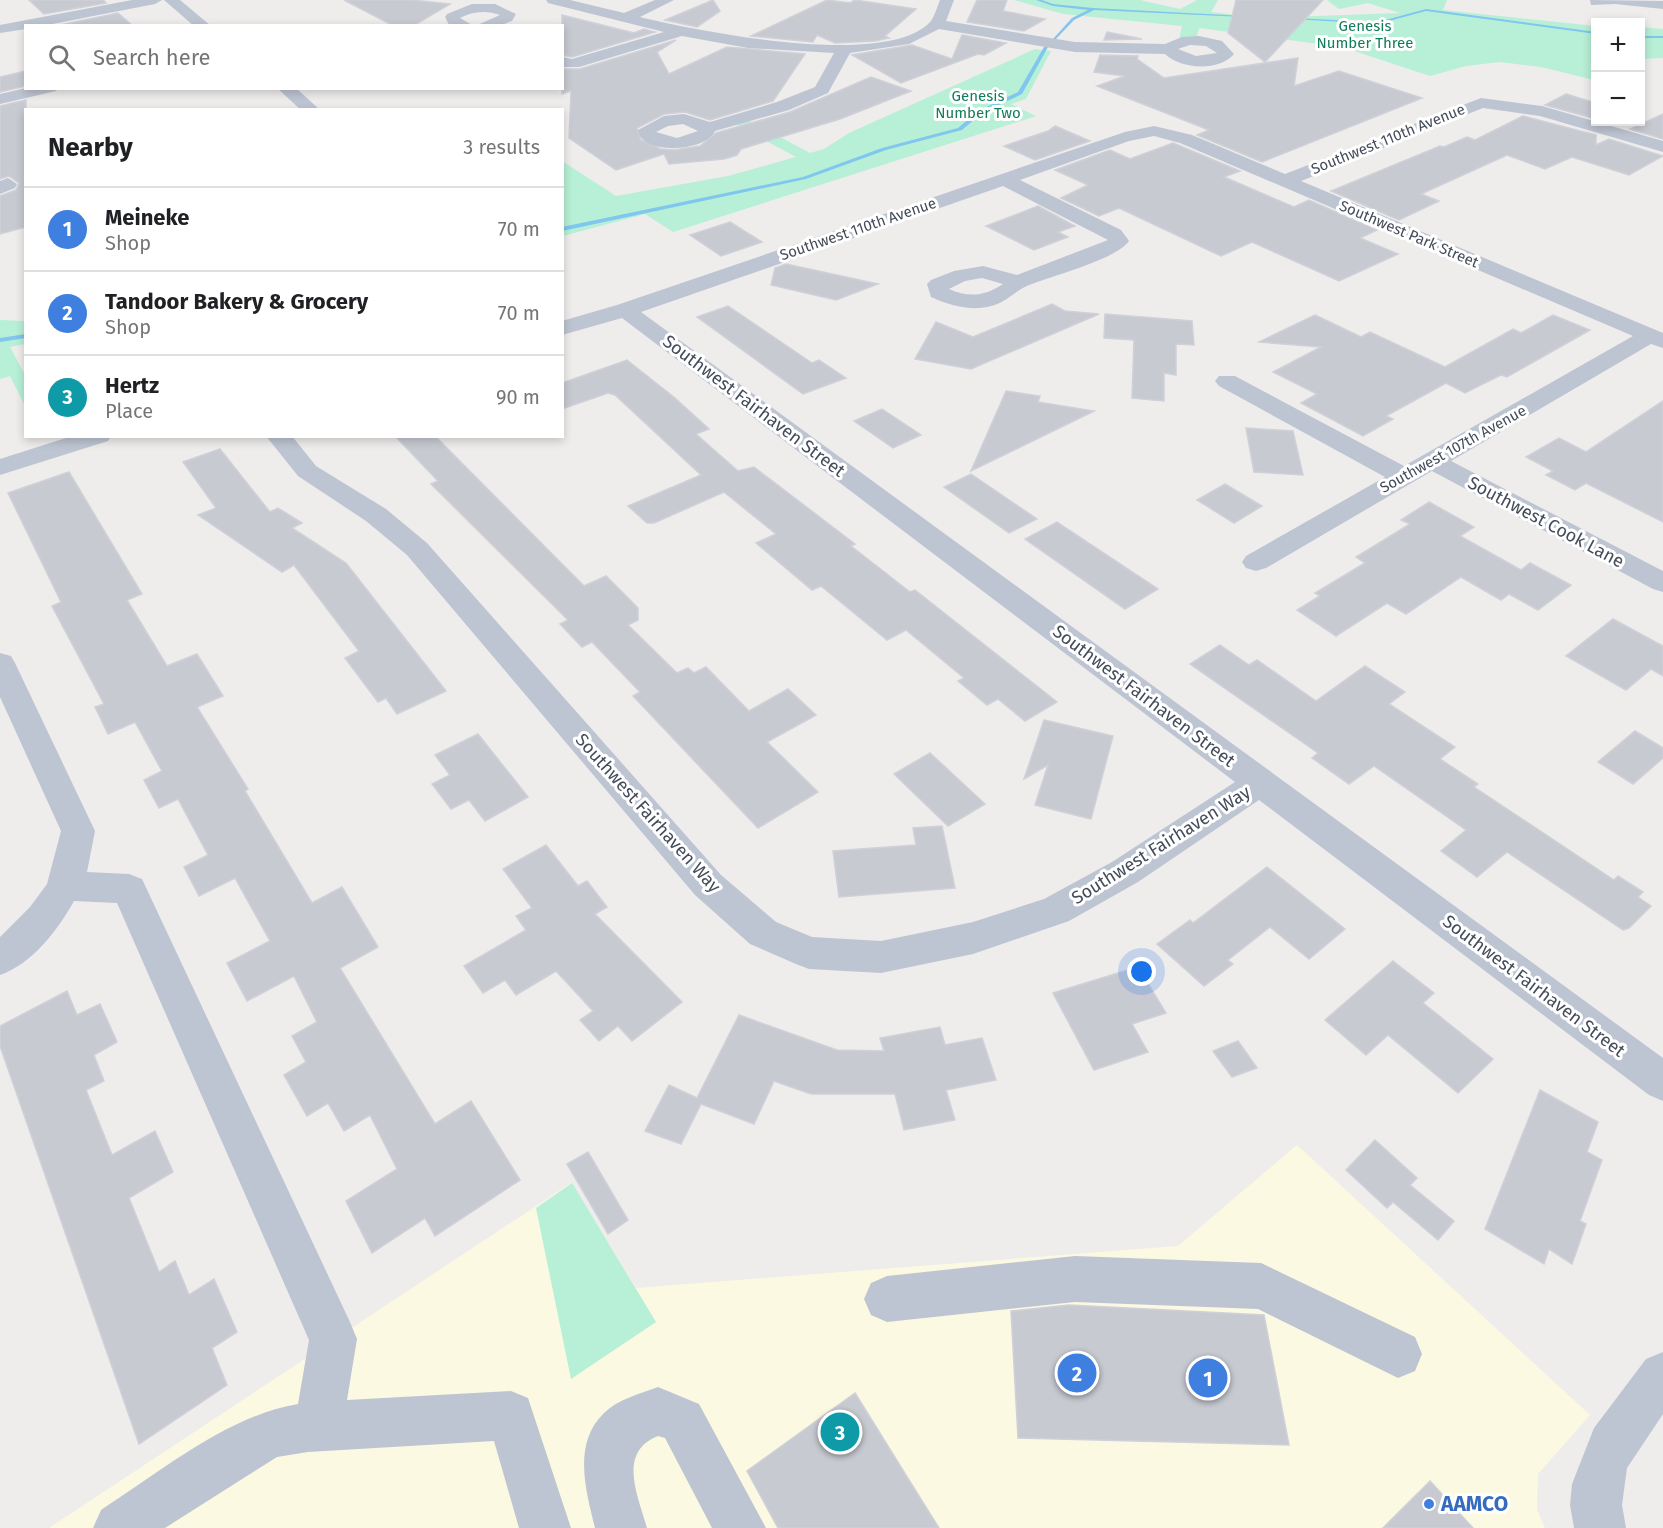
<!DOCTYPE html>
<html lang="en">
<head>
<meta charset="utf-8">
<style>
	:root { --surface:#fff; --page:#f6f6f6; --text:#202124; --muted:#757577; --line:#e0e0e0; --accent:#7c3aed }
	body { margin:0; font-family:"Fira Sans",sans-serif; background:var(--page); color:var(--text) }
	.controls { position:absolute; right:18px; top:18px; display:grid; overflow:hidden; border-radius:0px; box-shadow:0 3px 9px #0003 }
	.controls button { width:54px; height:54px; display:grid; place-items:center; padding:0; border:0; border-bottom:2px solid var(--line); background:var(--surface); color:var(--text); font:30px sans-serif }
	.you { position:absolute; left:1142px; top:972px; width:21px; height:21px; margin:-15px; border:4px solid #fff; border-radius:50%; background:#1a73e8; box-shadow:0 0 0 9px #1a73e833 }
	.badge { display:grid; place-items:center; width:39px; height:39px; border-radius:50%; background:var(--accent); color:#fff; font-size:20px; font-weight:700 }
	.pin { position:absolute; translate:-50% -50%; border:3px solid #fff; box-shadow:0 2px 6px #0006 }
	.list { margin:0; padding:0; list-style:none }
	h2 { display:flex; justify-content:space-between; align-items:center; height:78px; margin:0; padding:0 24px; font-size:26px }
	h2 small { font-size:20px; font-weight:400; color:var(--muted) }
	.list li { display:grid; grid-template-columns:39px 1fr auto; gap:18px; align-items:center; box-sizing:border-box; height:84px; padding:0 24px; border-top:2px solid var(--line) }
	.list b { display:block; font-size:22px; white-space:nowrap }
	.list p { margin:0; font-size:20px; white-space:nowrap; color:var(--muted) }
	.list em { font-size:20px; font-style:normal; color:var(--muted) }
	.icon { flex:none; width:33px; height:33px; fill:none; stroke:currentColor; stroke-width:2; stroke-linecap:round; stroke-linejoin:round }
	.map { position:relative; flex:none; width:1663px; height:1528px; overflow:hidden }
	.search { position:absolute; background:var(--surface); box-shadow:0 3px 9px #0003; left:24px; top:24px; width:540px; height:66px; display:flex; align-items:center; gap:15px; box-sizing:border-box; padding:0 21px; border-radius:0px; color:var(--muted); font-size:22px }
	.panel { position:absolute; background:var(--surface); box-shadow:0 3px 9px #0003; left:24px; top:108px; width:540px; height:330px; border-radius:0px }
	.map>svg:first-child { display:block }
	.commercial { fill:#fcf9e2 }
	.green { fill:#b7f0d6 }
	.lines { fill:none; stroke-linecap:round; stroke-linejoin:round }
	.stream { fill:#81c6ef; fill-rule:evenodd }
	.building { fill:#c8cad2; stroke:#cfd0d8; stroke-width:1.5 }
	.minor { fill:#bec5d2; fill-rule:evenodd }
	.shop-dot { fill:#3f7fe0; stroke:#fff; stroke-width:2 }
	.labels { text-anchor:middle; stroke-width:6; stroke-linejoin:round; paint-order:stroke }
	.far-park-label { font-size:15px; fill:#127d5a; stroke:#fff }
	.far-street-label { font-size:15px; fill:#444c5a; stroke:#fff }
	.street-label { font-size:18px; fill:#444c5a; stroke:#fff }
	.near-shop-label { font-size:21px; font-weight:bold; fill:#366cbe; stroke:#fff; text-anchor:start }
</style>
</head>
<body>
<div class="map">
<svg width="1663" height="1528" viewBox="0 0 1663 1528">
	<rect width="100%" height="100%" fill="#efecec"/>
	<polygon class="commercial" points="1297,1145 1590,1415 1538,1474 1537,1510 1545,1528 49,1528 571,1183 636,1288 1178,1246"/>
	<g class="green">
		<polygon points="1014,0 1140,0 1180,9 1197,0 1218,0 1211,12 1263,18 1400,13 1368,3 1339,9 1327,0 1447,0 1443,10 1595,26 1595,77 1590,79 1541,67 1500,62 1466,66 1430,76 1342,47 1199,28 1196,40 1179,41 1182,26 1063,14"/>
		<polygon points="1641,27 1663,29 1663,58 1641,59"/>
		<polygon points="1035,49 1051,51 1026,99 1011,104 1036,116 673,232 645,214 563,236 562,161 616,196 728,176 796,157 733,123 746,119 810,153 824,149 849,133"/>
		<polygon points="0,320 25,321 25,344 10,347 25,375 25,406 10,376 0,379"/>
		<polygon points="572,1183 656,1322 571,1379 536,1208"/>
	</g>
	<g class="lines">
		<g class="stream">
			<polygon points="1036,0 1042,0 1053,4 1093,8 1245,16 1243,17 1094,10 1074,20 1054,41 1053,39 1072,18 1088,10 1053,6"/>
			<polygon points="1426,9 1596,32 1596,34 1426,11 1378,24 1291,19 1293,18 1378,22"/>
			<rect x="1640" y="36" width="23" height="2"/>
			<polygon points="1046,46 1048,47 1022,94 982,113 962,130 886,150 806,179 562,231 562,227 803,177 882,148 958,128 978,111 1018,92 1044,47"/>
			<polygon points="26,334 26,338 0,342 0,338"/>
		</g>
	</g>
	<g class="building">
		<polygon points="29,0 103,0 106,3 44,14"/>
		<polygon points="344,0 412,0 450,4 413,26 394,26"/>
		<polygon points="713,0 720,11 697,27 665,20"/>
		<polygon points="827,0 850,3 855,0 916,9 885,36 889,38 875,41 835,43 817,35 813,42 751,36"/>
		<polygon points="977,0 1007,0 1003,11 1045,19 1024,31 967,22"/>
		<polygon points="1236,0 1323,0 1265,62 1228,33"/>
		<polygon points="118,13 133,26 56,26"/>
		<polygon points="562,15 634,33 644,29 655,32 572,57 562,55"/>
		<polygon points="1107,32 1142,39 1104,40"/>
		<polygon points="962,35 1006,43 984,55 978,54 901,83 852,55 912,45 952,59"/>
		<polygon points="676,40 657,52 669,74 727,47 805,54 773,101 710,120 685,112 664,114 637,128 641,140 661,149 674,150 700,146 716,133 790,112 871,77 911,91 840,119 741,149 737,155 724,159 669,164 664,154 616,170 569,138 571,91 562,94 562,69 580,69"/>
		<polygon points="1100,55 1138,56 1137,59 1164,78 1298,58 1294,86 1339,71 1422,98 1262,162 1197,135 1209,130 1097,86 1125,76 1094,72"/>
		<polygon points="26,71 26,86 0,92 0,77"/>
		<polygon points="1566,94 1596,103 1596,119 1545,105"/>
		<polygon points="26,100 26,227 0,234 0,196 16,190 19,183 9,176 0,179 0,106"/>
		<polygon points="1663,114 1663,139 1630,129"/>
		<polygon points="1523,116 1596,135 1596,145 1609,139 1663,156 1629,175 1572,157 1545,169 1507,155 1421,194 1439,201 1399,220 1331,191 1440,146 1444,147 1467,137 1475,140"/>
		<polygon points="1055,126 1090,141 1035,160 1004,146 1048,131"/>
		<polygon points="1173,143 1240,171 1224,177 1294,207 1309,200 1377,230 1360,238 1398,254 1339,281 1252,242 1221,256 1119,208 1099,216 1061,198 1088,185 1055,170 1110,150 1130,159"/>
		<polygon points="1038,206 1075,226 1058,232 1068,237 1034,250 986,226"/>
		<polygon points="730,222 762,242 721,256 690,235"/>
		<polygon points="786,264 878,284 836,300 771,285 775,268"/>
		<polygon points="1052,304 1065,311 1099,314 971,369 915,359 936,322 973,337"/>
		<polygon points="728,306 812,363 819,360 846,378 803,394 697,317"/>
		<polygon points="1105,314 1192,321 1194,345 1176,344 1176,375 1164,373 1164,401 1132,398 1134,340 1104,338"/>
		<polygon points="1315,315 1361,337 1370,332 1445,367 1513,329 1521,333 1553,315 1590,330 1507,377 1501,375 1465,393 1446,383 1386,416 1393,419 1363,436 1301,403 1317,394 1273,372 1321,347 1259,342"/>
		<polygon points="627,360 675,398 709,429 696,434 738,471 754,467 855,544 851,546 910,592 915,590 1057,702 1025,721 998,699 987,705 958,681 964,678 906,630 887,640 821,586 812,590 756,543 776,534 724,492 654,523 647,523 628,506 701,475 615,395 608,393 562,409 562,383"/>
		<polygon points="1006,391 1040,396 1038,402 1094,411 971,471"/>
		<polygon points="1663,401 1663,522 1586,483 1575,490 1546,475 1553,471 1526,457 1559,438 1586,452"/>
		<polygon points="882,409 921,435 893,448 854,421"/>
		<polygon points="1246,428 1293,431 1303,475 1254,472"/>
		<polygon points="395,436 435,436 584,586 606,576 638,608 638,620 628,625 677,673 688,668 694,673 706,667 749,711 788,689 816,715 767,742 818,792 758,828 633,696 640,692 592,642 582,647 560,624 568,620 431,484 438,481"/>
		<polygon points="220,449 270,512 278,508 302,523 292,528 346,563 446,691 397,714 386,698 378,702 345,658 359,651 294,565 282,572 198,515 216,508 183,462"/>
		<polygon points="69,472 142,594 127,600 167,666 197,654 223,696 197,707 248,789 245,791 312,903 342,887 378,947 340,968 435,1124 471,1101 520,1180 435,1236 425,1218 372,1253 346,1201 397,1169 370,1115 344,1131 328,1103 307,1116 284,1075 306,1062 292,1036 317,1022 294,976 247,1001 227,963 270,941 235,878 199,896 184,867 208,855 178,799 159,808 144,780 162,771 135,722 108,734 95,707 104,704 52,606 61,602 8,493"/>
		<polygon points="971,474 1037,519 1009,533 944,487"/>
		<polygon points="1225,484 1262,506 1234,523 1197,500"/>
		<polygon points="1429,502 1474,527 1460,536 1521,570 1530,563 1571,585 1538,610 1509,594 1501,600 1461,577 1406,614 1387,603 1336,636 1297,610 1320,596 1315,593 1365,563 1356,557 1410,524 1401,520"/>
		<polygon points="1057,522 1158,589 1125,609 1025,539"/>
		<polygon points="1613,619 1663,646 1663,676 1651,669 1626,690 1566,656"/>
		<polygon points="1220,645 1249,665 1257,660 1316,701 1365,666 1405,692 1389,704 1455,747 1440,759 1478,784 1474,787 1614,880 1618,876 1643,892 1638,897 1651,906 1629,928 1623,930 1507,852 1477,877 1441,851 1466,830 1374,766 1349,784 1312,758 1318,753 1190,664"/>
		<polygon points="1044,720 1113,736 1091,819 1035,805 1048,765 1024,779"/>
		<polygon points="1635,731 1663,748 1663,758 1633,784 1598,762"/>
		<polygon points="478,734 528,797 485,821 469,800 451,809 432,784 450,775 435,755"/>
		<polygon points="930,753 985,804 948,826 894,774"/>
		<polygon points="942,826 955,888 839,897 833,851 916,845 913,828"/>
		<polygon points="546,845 578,886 587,881 607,907 595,914 682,1002 632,1041 618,1026 599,1041 580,1020 593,1011 556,971 516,995 505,980 483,993 464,966 526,930 516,916 532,908 503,869"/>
		<polygon points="1267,867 1345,929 1309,959 1270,927 1228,960 1233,964 1204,986 1157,944 1190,920 1193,923"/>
		<polygon points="1393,961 1434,993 1423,1003 1493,1059 1458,1093 1388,1035 1366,1055 1325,1020"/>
		<polygon points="1138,967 1166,1013 1132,1024 1148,1052 1094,1070 1053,993"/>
		<polygon points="67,991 77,1015 100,1004 117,1042 94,1055 104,1081 86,1090 112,1155 155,1131 173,1172 129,1198 159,1272 175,1261 189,1295 214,1279 237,1332 212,1348 227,1385 139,1444 0,1046 0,1026"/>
		<polygon points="739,1015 837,1050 884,1051 880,1038 940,1027 945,1045 982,1038 996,1080 946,1090 955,1120 904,1130 895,1094 811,1094 774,1081 754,1124 701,1104 681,1144 645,1131 669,1085 697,1098"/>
		<polygon points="1238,1041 1257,1068 1232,1077 1213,1051"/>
		<polygon points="1540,1090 1598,1122 1587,1152 1602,1160 1580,1221 1586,1224 1572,1264 1549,1249 1544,1264 1485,1229"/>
		<polygon points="1375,1140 1417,1178 1410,1185 1454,1221 1438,1240 1393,1202 1387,1208 1346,1170"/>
		<polygon points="588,1152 628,1220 608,1234 567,1164"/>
		<polygon points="1069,1305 1264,1315 1289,1445 1018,1438 1011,1311"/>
		<polygon points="855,1393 909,1480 939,1528 778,1528 747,1471"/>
		<polygon points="1430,1481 1473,1528 1383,1528"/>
	</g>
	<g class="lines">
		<g class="minor">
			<polygon points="132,0 162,0 155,4 42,26 26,26 26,29 0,33 0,25"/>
			<polygon points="164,0 180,0 211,26 194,26"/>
			<path d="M546,0h24l54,13 31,-13h19l-34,17c58,14 248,53 291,4 4,-6 6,-14 9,-21h14l-8,21 129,21 90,2 17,-7 17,-1 23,5 12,13c-15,18 -54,15 -69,0l-90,-2 -136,-23 -30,15 -59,9 -22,40 -39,17 -74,21c-9,21 -74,25 -77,-1l26,-14 20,-2 26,8 67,-20 38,-15 19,-34 -86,-5 -66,-12 -103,31h-17v-10l10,2 92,-27 -116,-29zM1190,45l16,1 11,7 -21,3 -18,-7zM683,124l15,7 -21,7 -21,-6 12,-6z"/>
			<polygon points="1590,0 1663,1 1663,9 1615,4 1591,5"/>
			<path d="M472,4h23l21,10 -4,7 -13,5h-24l25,-11c-13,-5 -28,-4 -40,3l14,8 -25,-1 -4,-8 2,-3z"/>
			<polygon points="26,88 58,88 56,91 0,104 0,94"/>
			<polygon points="277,88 296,88 320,110 301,110"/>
			<path d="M1481,98l61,8 121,35v11l-123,-36 -57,-8 -182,73 362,152v15l-12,-4 -200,117 212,110v21l-10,-3 -221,-118 -166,97 -10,3 -10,-3 -4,-6 4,-6 139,-79 -166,-91 -4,-5 4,-5h16l169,90 229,-130 -453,-193 -26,-7 -25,5 -109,39 101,50 8,11c-12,18 -77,35 -100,44 -19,8 -22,20 -49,23 -17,1 -34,-4 -49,-11l-4,-13 4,-4 23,-9 29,-5 34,9 91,-35 -105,-54 -362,126 1022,746v43l-14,-6 -390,-295 -121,82 -69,39 -96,33 -92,19 -72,-4 -13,-5 -46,-20 -55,-49 -288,-340 -41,-34 -68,-45 -32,-40h26l24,30 70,43 41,34 294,332 55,47 36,15 69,4 92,-19 71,-23 68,-37 123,-80 -613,-464 -60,17v-14l55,-16 508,-173 29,-6 38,9 93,39zM982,278l21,6c-18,12 -34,14 -54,5l16,-8z"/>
			<polygon points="8,178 17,184 15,188 0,194 0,181"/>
			<polygon points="72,436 111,436 108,441 0,475 0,459"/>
			<path d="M0,653l11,3 4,7 80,168 -8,41 42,2 13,5 208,443 7,17 -10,61 164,-9 17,7 43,130h-52l-25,-87 -186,11 -31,5 -112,71h-72l8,-18c59,-38 128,-95 197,-106l11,-64 -192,-437 -43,-2c-16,29 -42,63 -74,74v-38l30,-30 17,-23 14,-53 -61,-134z"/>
			<polygon points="1075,1256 1261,1263 1415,1337 1422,1354 1415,1371 1398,1378 1258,1309 1075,1302 887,1322 871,1315 864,1299 871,1283 887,1276"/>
			<polygon points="1663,1352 1663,1414 1627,1468 1622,1505 1626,1528 1574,1528 1570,1505 1572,1484 1594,1428 1646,1359"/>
			<path d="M658,1387l41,17 67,124h-54l-47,-90 -7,-2c-41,16 -20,60 -11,92h-52c-9,-37 -23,-84 9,-115 14,-14 36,-19 54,-26z"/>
		</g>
	</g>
	<circle class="shop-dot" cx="1429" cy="1504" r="6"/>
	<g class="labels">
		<g class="far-park-label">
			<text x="1365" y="31">Genesis<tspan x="1365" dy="17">Number Three</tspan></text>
			<text x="978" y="101">Genesis<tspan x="978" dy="17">Number Two</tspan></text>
		</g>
		<g class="far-street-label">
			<text transform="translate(1388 139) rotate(-22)" y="5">Southwest 110th Avenue</text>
			<text transform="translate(858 229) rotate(-19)" y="5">Southwest 110th Avenue</text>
			<text transform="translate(1409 234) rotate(23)" y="5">Southwest Park Street</text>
			<text transform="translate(1453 449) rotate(-29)" y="5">Southwest 107th Avenue</text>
		</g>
		<g class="street-label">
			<text transform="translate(754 406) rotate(37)" y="6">Southwest Fairhaven Street</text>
			<text transform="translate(1546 522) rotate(28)" y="6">Southwest Cook Lane</text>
			<text transform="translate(1144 696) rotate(37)" y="6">Southwest Fairhaven Street</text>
			<text transform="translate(648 813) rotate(48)" y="6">Southwest Fairhaven Way</text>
			<text transform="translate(1161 845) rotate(-32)" y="6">Southwest Fairhaven Way</text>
			<text transform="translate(1534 986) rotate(37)" y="6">Southwest Fairhaven Street</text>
		</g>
		<g class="near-shop-label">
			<text x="1441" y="1511">AAMCO</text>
		</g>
	</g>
</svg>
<div class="controls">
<button>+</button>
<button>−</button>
</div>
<div class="you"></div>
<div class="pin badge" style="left:1208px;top:1378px;background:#3f7fe0">1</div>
<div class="pin badge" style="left:1077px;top:1373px;background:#3f7fe0">2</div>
<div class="pin badge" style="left:840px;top:1432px;background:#0f9aa8">3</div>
<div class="search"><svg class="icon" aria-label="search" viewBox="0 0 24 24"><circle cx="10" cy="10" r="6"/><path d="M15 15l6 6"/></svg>Search here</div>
<section class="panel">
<h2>Nearby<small>3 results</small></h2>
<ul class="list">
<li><span class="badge" style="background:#3f7fe0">1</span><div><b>Meineke</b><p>Shop</p></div><em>70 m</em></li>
<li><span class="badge" style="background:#3f7fe0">2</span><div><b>Tandoor Bakery &amp; Grocery</b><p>Shop</p></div><em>70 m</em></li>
<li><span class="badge" style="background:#0f9aa8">3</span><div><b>Hertz</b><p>Place</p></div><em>90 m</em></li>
</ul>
</section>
</div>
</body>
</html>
